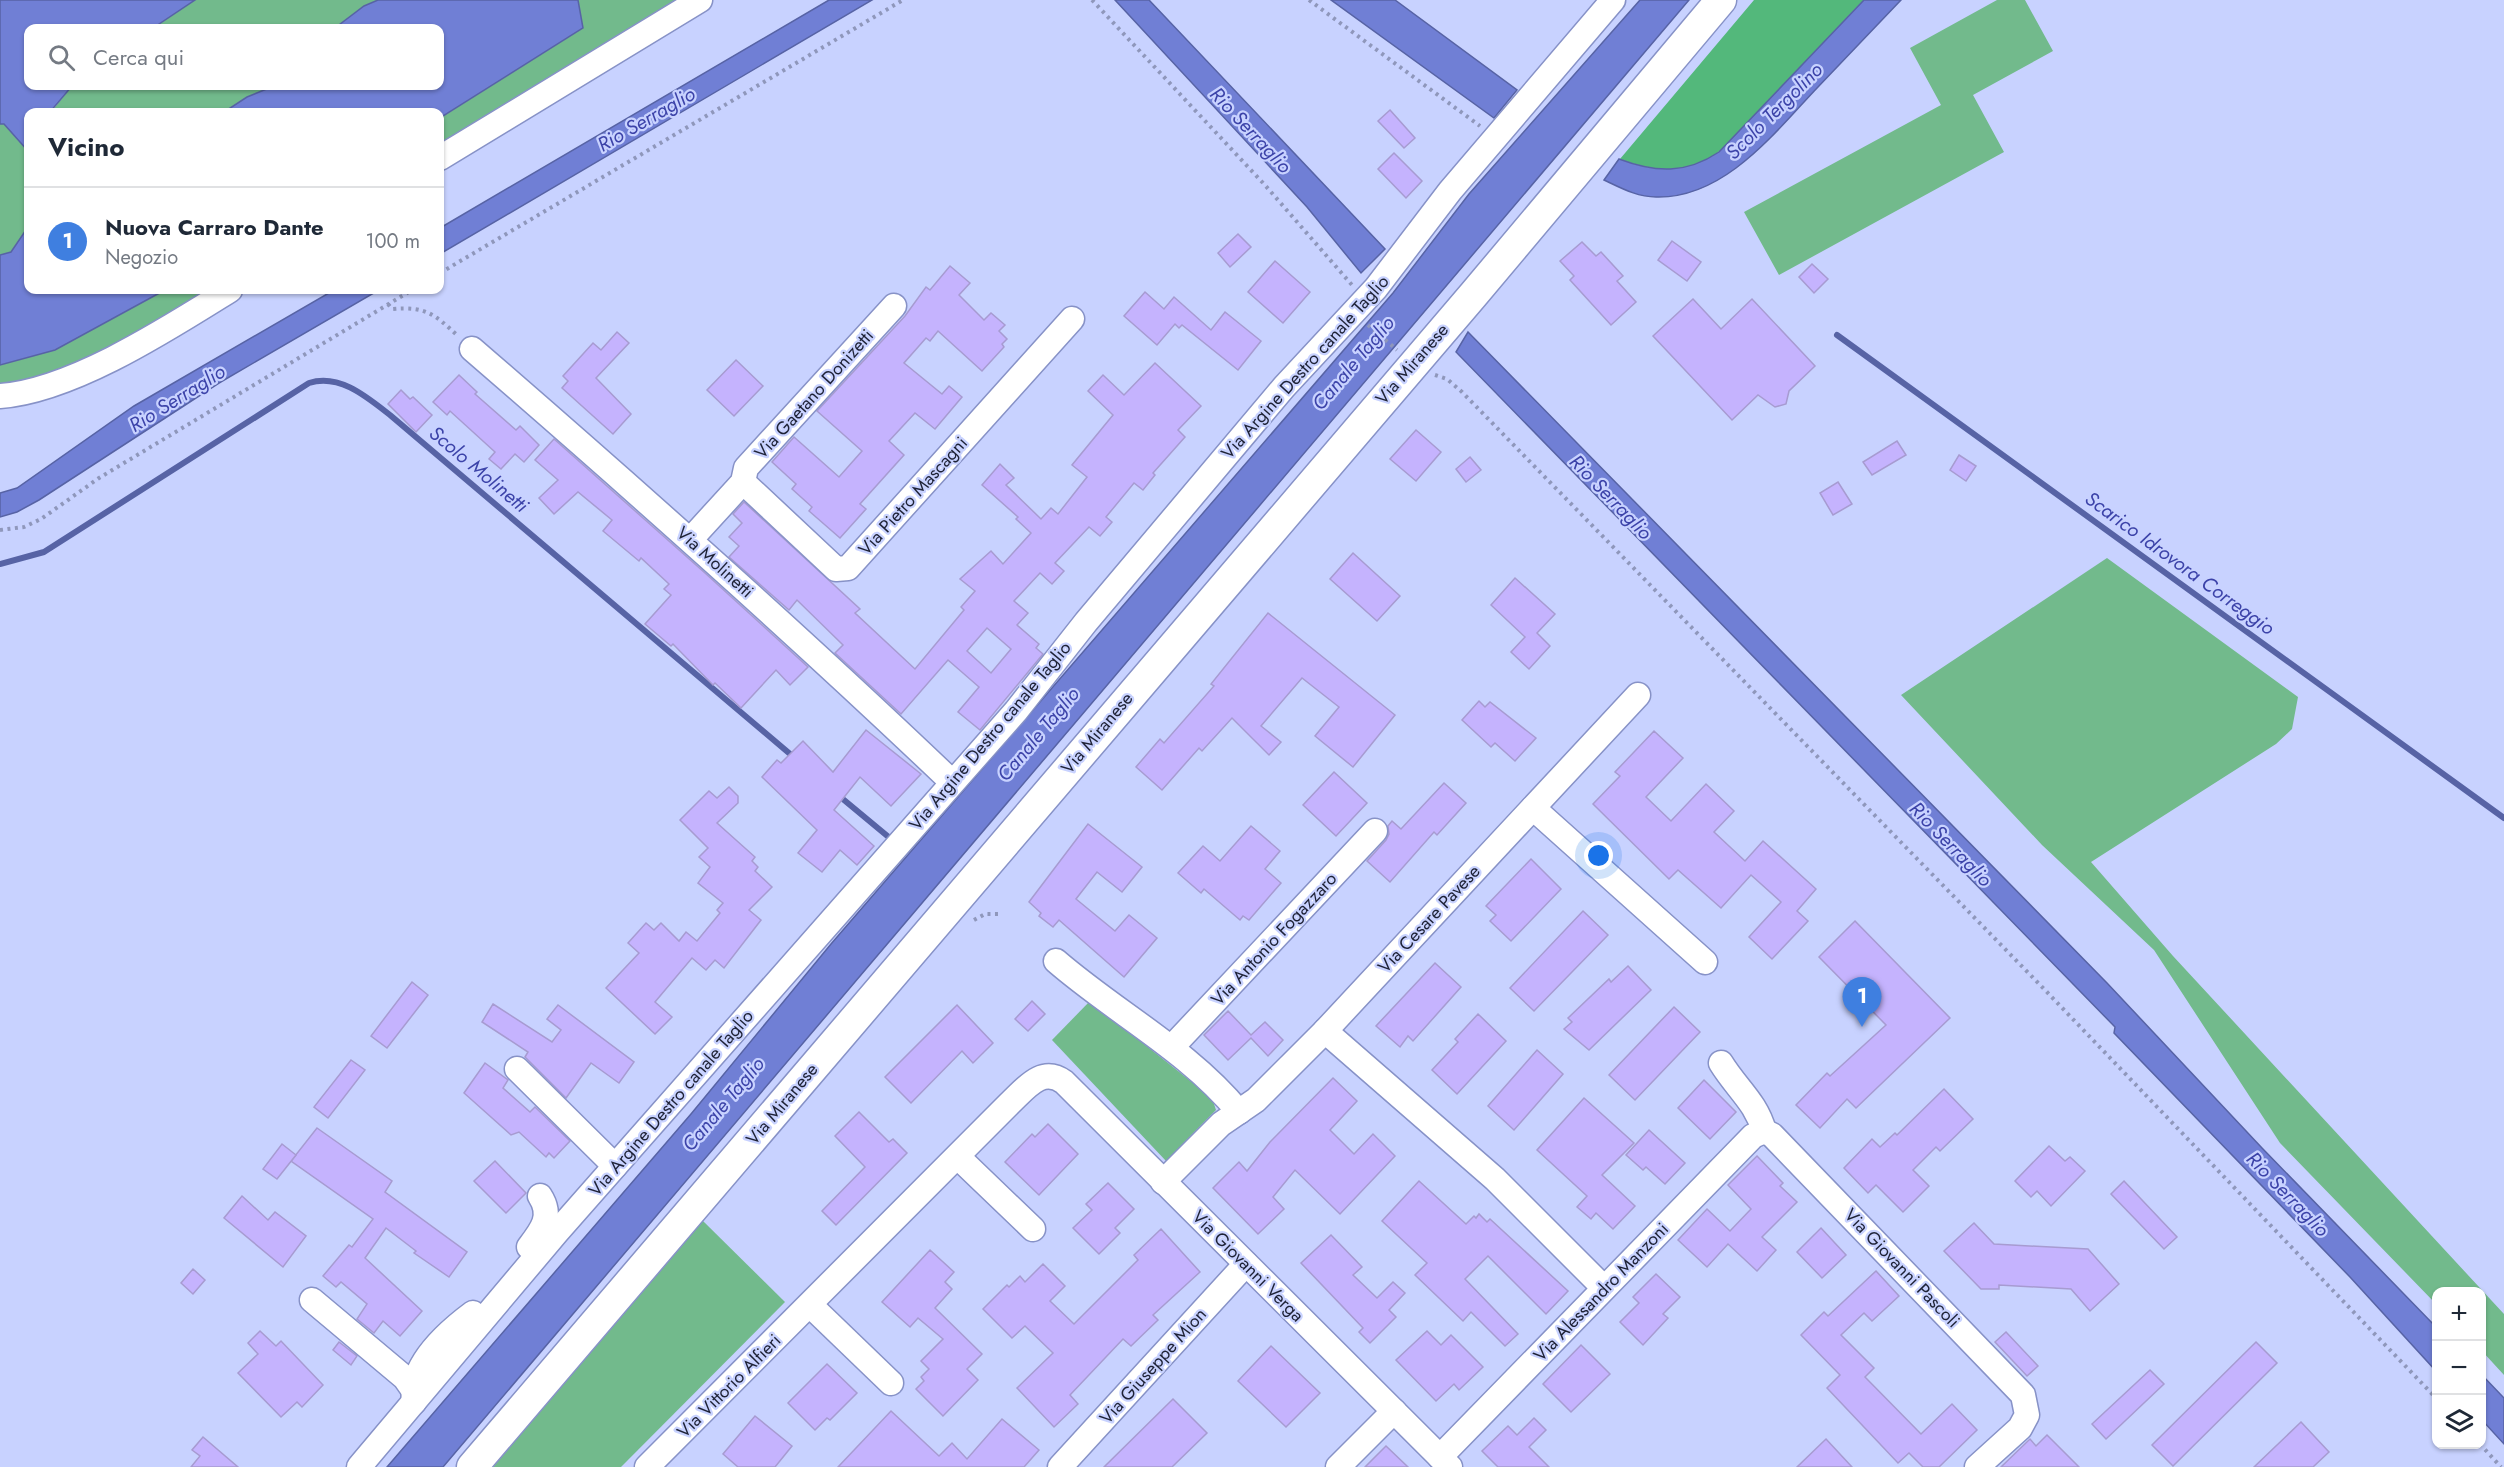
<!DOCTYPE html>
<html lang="it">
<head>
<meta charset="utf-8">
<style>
	:root { --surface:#fff; --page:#f2f2f3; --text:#1f2937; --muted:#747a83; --line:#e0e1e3; --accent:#db2777 }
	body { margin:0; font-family:Jost,sans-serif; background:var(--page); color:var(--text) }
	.controls { position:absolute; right:18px; bottom:18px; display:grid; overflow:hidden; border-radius:12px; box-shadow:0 2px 4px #0004 }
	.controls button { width:54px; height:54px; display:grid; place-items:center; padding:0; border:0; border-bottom:2px solid var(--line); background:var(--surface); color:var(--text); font:30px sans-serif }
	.you { position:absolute; left:1599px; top:856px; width:21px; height:21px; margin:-15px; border:4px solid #fff; border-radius:50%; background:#1a73e8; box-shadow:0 0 0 9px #1a73e833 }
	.badge { display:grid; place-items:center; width:39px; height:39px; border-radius:50%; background:var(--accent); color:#fff; font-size:20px; font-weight:700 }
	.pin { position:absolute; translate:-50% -50px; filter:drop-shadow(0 2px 3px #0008) }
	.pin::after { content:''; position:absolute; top:32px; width:21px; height:18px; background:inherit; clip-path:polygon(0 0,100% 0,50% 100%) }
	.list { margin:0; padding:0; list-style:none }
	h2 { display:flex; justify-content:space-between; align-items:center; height:78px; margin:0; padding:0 24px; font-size:26px }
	h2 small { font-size:20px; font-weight:400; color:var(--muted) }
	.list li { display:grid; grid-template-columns:39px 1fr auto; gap:18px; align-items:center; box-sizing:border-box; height:108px; padding:0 24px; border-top:2px solid var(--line) }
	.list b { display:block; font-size:22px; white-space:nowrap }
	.list p { margin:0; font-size:20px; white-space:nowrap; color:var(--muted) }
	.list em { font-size:20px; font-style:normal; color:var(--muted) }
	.icon { flex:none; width:33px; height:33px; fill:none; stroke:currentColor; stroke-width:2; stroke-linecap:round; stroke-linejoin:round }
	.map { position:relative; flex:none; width:2504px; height:1467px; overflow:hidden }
	.search { position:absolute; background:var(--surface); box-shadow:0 2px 4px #0004; left:24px; top:24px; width:420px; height:66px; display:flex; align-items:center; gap:15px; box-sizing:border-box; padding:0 21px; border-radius:12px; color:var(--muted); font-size:22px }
	.panel { position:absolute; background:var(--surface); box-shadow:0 2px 4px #0004; left:24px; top:108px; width:420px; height:186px; border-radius:12px }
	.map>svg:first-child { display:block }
	.green { fill:#72ba8c }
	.forest { fill:#53b87b }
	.water { fill:#707fd5; stroke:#5763a5; stroke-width:1.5 }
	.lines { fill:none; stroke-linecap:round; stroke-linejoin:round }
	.stream { stroke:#5763a5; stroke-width:6 }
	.building { fill:#c5b3fe; stroke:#a79bd1; stroke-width:1.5; fill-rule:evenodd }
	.minor-casing { stroke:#8792c7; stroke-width:27 }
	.major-casing { stroke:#8792c7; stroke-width:33 }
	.path { stroke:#8f97bb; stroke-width:4; stroke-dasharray:3 4.5; stroke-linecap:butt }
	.minor { stroke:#fff; stroke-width:24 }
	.major { stroke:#fff; stroke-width:30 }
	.labels { text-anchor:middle; stroke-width:4.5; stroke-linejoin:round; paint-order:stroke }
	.street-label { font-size:18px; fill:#1e2236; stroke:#c8d2ff }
	.water-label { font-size:20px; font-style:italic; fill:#3c43a9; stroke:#c8d2ff }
</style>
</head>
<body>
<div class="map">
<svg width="2504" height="1467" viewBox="0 0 2504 1467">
	<rect width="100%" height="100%" fill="#c8d2ff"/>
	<g class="green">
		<polygon points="195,0 378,0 364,6 335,28 153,28"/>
		<polygon points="578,0 690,0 440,153 440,118 583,28"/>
		<polygon points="1997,0 2025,0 2053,51 1973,95 2004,152 1779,275 1744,212 1941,105 1910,48"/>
		<polygon points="72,86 274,86 247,97 224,112 51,112"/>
		<polygon points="0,124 4,124 28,151 28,227 11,252 0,255"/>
		<polygon points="165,290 217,290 77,368 0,391 0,365 55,350"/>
		<polygon points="2107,558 2298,697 2292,729 2276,744 2091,862 2173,956 2504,1314 2504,1375 2482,1351 2482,1292 2436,1292 2436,1304 2280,1143 2154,950 2042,845 1901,695"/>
		<polygon points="1090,1001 1212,1098 1216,1110 1166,1161 1052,1040"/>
		<polygon points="702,1220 785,1302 621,1467 492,1467"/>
	</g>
	<path class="forest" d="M1754,0h110c-34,35 -67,71 -101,106 -17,19 -36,44 -60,56 -27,14 -56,7 -83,-3z"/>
	<g class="water">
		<polygon points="0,0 195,0 153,28 28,28 28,86 72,86 50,112 28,112 28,151 4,124 0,124"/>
		<polygon points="378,0 578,0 583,28 440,118 440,112 224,112 247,97 274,86 440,86 440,28 335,28 364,6"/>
		<polygon points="829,0 872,0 440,254 440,228"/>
		<polygon points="1115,0 1149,0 1385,249 1361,273 1307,207"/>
		<polygon points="1331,0 1395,0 1517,90 1494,118"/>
		<polygon points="1640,0 1689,0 443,1467 387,1467 691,1114 831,944 1393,293 1469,194"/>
		<path d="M1864,0h37c-28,29 -55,58 -83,87 -42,44 -93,112 -162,110 -19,0 -35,-9 -52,-17l15,-21c37,14 67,15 100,-7z"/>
		<polygon points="28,227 28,290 165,290 55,350 0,365 0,255 11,252"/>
		<polygon points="334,290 379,290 219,383 39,500 17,512 0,517 0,493 17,488 134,406"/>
		<polygon points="1468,332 2107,983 2262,1148 2436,1327 2436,1371 2350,1277 2114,1033 2115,1027 1456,352"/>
		<polygon points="2482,1375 2504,1398 2504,1444 2482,1420"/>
	</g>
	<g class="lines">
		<g class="stream">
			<polyline points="1837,335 2504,818"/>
			<path d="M0,564l44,-12 265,-169c30,-10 58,14 81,32l406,344"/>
			<polyline points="838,795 891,839"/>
		</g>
	</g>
	<g class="building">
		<polygon points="1390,110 1415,138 1404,148 1378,121"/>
		<polygon points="1394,153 1422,181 1406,198 1378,169"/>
		<polygon points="1238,234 1251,247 1230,267 1218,253"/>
		<polygon points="1672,241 1701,262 1687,281 1658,260"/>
		<polygon points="1582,242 1596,256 1601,252 1623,276 1617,281 1636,302 1611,325 1570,280 1574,276 1560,261"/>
		<polygon points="1275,261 1310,292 1283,323 1248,292"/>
		<polygon points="1812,264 1828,279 1814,293 1799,277"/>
		<polygon points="950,266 970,283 959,295 984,320 991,313 1005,325 999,331 1007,339 1002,344 1004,347 982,371 938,331 930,341 926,338 904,363 942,394 949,386 962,397 935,429 915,413 889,441 904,455 860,504 866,509 840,538 809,511 812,507 792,489 796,484 772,462 794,437 839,477 862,451 817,411 905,316 926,287 930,290"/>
		<polygon points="1145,292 1164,309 1174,297 1211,330 1225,312 1261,341 1238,370 1182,325 1179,328 1175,324 1157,345 1124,316"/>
		<polygon points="1693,299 1721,329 1752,299 1815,366 1789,391 1786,404 1775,407 1758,395 1732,420 1653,336"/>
		<polygon points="617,332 629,343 596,378 631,414 613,434 562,388 568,381 563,376 593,343 601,350"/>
		<polygon points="736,360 763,386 734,416 707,390"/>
		<path d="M1155,363l46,43 -23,24 7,7 -32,36 2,2 -12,15 -9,-7 -28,34 6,5 -12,14 -11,-9 -34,36 9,8 -12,13 -12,-11 -26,28 14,12 -11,12 22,19 -3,4 7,6 -63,76 -22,-18 21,-25 -31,-27 -47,54 -66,-61 8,-8 -46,-45 -8,10 -60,-53 10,-11 -10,-9 13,-14 -9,-9 11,-12 116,107 -5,4 60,56 49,-59 -3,-3 14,-16 -15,-12 31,-28 12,13 28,-31 -15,-14 2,-2 -36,-32 18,-21 14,14 -8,7 35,34 10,-11 7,6 29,-37 -15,-12 41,-50 -25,-24 15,-16 21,20zM987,628l24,21 -20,24 -24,-22z"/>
		<polygon points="459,375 477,392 475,394 516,430 520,426 539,445 524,462 515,454 501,469 489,459 495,452 450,411 447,415 433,402"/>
		<polygon points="401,390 410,399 413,397 432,415 416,432 388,404"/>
		<polygon points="1416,430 1441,452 1416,481 1390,459"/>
		<polygon points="554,439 705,573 808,667 790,685 776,670 741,708 715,683 713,685 673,644 671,646 645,624 671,595 664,589 669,584 641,558 639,561 603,531 612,520 578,492 554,514 539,498 558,480 535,460"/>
		<polygon points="1897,441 1906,455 1872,475 1863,462"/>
		<polygon points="1959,455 1976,466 1966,481 1950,470"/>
		<polygon points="1470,457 1481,470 1466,482 1456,469"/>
		<polygon points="1838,482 1852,504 1833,515 1820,493"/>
		<polygon points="1353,553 1400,596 1377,621 1330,579"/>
		<polygon points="1515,578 1555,614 1537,633 1550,646 1529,669 1511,652 1525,637 1491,605"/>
		<polygon points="1268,613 1395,715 1353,767 1315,736 1339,707 1302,678 1261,726 1281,742 1269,755 1232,718 1202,751 1199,748 1162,790 1136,767 1160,739 1164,743 1214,686 1211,684"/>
		<polygon points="1479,701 1485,707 1490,702 1536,738 1515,761 1495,743 1491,747 1462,720"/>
		<polygon points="866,730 921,774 891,806 860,777 834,810 874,846 857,865 840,850 822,872 798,853 817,830 762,777 777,760 781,763 803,741 833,772"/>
		<polygon points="1654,731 1683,758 1646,797 1671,821 1706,784 1734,811 1714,832 1745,861 1763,841 1816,889 1797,911 1808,921 1772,959 1749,937 1781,902 1751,875 1721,908 1678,870 1669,879 1593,804 1620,776 1615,772"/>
		<polygon points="1334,772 1367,803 1336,836 1303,805"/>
		<polygon points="1444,783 1466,803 1437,835 1434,832 1390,882 1367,861 1386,840 1389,834 1388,826 1392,821 1401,829"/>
		<polygon points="729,787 738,796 738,803 717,823 755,857 752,861 758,867 755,871 772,887 749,910 761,920 724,968 715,960 706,970 692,958 655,1002 672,1017 655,1034 606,988 639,953 628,943 646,923 654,930 661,923 679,941 686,932 697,941 720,913 717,910 723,903 698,883 710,867 699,857 708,848 680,820 709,791 717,798"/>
		<polygon points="1088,824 1142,867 1122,892 1097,872 1076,899 1115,931 1129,915 1157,938 1124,977 1059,920 1053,927 1039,916 1041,913 1029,902"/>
		<polygon points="1251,826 1280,851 1265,869 1281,883 1249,920 1243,916 1240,920 1204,889 1201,893 1178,873 1203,846 1220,861"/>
		<polygon points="1531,859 1561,889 1511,941 1490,921 1496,915 1486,906"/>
		<polygon points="1583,911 1608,935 1534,1011 1510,988"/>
		<polygon points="1855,921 1950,1018 1856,1108 1847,1099 1820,1128 1796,1105 1827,1073 1830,1076 1886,1025 1819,957"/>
		<polygon points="1435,963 1461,987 1413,1041 1408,1036 1400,1047 1376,1026"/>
		<polygon points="1628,966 1651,990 1589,1050 1564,1029 1572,1022 1568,1018 1609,979 1611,982"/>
		<polygon points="412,982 428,995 387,1048 371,1036"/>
		<polygon points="1032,1001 1045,1014 1028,1031 1015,1019"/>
		<polygon points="493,1004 552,1042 561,1030 547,1019 558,1005 634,1062 619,1083 591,1063 566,1098 525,1057 528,1052 482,1022"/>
		<polygon points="957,1005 993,1043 973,1063 962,1051 911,1103 885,1077"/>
		<polygon points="1674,1007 1700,1032 1635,1100 1609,1075"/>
		<polygon points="1228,1011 1251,1035 1265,1022 1283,1040 1268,1056 1251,1038 1228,1060 1204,1035"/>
		<polygon points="1478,1014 1506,1041 1457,1094 1432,1070 1458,1042 1455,1039"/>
		<polygon points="1537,1050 1563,1074 1514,1130 1488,1106"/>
		<polygon points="351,1060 365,1070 328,1118 314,1107"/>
		<polygon points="485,1063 508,1080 503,1088 530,1112 535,1107 570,1141 554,1158 549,1153 546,1157 519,1132 511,1135 464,1093"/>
		<polygon points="1333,1078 1357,1101 1330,1130 1354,1154 1373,1134 1395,1156 1340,1214 1295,1170 1273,1197 1284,1209 1258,1234 1213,1188 1239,1162 1247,1171 1270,1142"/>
		<polygon points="1704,1080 1736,1112 1710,1139 1678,1108"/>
		<polygon points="1944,1089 1973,1119 1940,1151 1936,1147 1913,1170 1929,1186 1903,1212 1876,1185 1868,1193 1844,1168 1872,1139 1880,1147 1895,1133 1897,1135"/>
		<polygon points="1584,1098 1634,1143 1602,1175 1635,1206 1613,1229 1596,1213 1591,1219 1577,1207 1587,1196 1537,1150"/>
		<polygon points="859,1112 889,1142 893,1139 907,1153 836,1225 822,1211 865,1167 835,1136"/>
		<polygon points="1048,1124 1078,1154 1039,1195 1005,1162 1032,1134 1035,1137"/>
		<polygon points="317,1128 392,1181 385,1192 467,1252 449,1277 414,1253 416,1251 386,1228 365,1258 422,1311 400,1336 383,1321 374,1333 357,1319 367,1304 341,1282 336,1287 323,1276 349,1245 352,1247 373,1219 291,1161"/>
		<polygon points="1649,1130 1685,1163 1665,1184 1646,1167 1643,1170 1626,1155"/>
		<polygon points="282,1144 296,1155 277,1179 263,1169"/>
		<polygon points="2049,1146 2065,1161 2070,1157 2085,1171 2051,1206 2037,1191 2031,1197 2015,1181"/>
		<polygon points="1757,1156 1783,1183 1780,1186 1797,1202 1762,1237 1776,1250 1757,1271 1728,1244 1707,1267 1678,1240 1707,1209 1730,1231 1751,1209 1728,1185"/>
		<polygon points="495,1161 526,1193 506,1213 474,1181"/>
		<polygon points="1419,1181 1466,1224 1474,1216 1476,1218 1479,1214 1487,1222 1490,1219 1568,1291 1546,1314 1488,1256 1465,1279 1518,1334 1505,1346 1471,1312 1463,1321 1415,1275 1427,1263 1382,1221"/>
		<polygon points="2124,1181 2177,1237 2164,1249 2111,1194"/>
		<polygon points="1108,1183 1134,1209 1115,1228 1120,1233 1099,1254 1073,1228 1092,1210 1086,1204"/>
		<polygon points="242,1196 268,1220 275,1212 306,1236 283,1267 224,1218"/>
		<polygon points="1974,1223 1994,1244 2088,1249 2119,1284 2090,1311 2071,1289 1999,1285 1999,1289 1981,1289 1944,1251"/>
		<polygon points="1821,1228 1846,1255 1822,1278 1797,1252"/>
		<polygon points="1161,1229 1200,1272 1153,1315 1158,1320 1131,1346 1123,1339 1070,1395 1078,1404 1054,1427 1017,1388 1053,1353 1025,1326 1012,1338 983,1309 1007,1285 1009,1287 1020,1276 1025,1282 1043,1264 1065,1286 1050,1301 1074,1324 1138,1260 1134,1255"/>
		<polygon points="1331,1235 1362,1267 1353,1275 1377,1298 1393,1282 1405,1293 1389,1310 1396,1317 1370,1343 1359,1332 1363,1328 1301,1263"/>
		<polygon points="930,1250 954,1272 945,1282 952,1289 935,1308 982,1354 967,1369 978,1380 943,1416 916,1389 924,1381 921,1377 929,1369 921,1361 943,1339 918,1318 910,1327 882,1302"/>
		<polygon points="193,1269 205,1280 193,1294 181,1283"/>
		<polygon points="1876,1271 1899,1296 1872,1321 1864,1313 1841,1335 1874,1368 1865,1377 1921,1434 1952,1404 1977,1430 1939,1467 1923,1467 1909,1453 1898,1463 1827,1388 1840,1375 1801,1335 1824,1312 1828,1316"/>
		<polygon points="1656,1274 1680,1297 1663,1314 1668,1318 1643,1345 1620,1322 1639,1303 1633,1297"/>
		<polygon points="260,1331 276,1346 281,1341 323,1385 302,1407 297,1402 281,1417 238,1373 258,1354 248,1343"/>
		<polygon points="1427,1331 1441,1345 1451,1335 1483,1367 1459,1390 1454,1384 1436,1401 1396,1360"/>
		<polygon points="2006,1332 2038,1366 2027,1376 1995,1342"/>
		<polygon points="339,1342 357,1356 351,1365 333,1350"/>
		<polygon points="2256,1342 2277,1363 2173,1466 2152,1445"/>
		<polygon points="1581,1345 1610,1374 1571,1412 1543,1384"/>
		<polygon points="1271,1346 1320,1393 1286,1427 1238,1381"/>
		<polygon points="827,1364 857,1393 830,1420 827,1418 815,1430 788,1403"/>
		<polygon points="2150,1370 2164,1384 2106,1439 2092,1424"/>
		<polygon points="1173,1399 1207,1433 1172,1467 1104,1467"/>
		<polygon points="891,1411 939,1456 952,1443 967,1459 1002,1419 1039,1450 1024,1467 838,1467"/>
		<polygon points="755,1416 792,1446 775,1467 738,1467 723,1454"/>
		<polygon points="1534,1418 1546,1430 1529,1447 1549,1467 1498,1467 1482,1451 1508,1426 1517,1435"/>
		<polygon points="2301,1422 2329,1452 2313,1467 2254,1467"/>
		<polygon points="2047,1435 2079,1467 2001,1467 2030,1439 2036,1446"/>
		<polygon points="203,1437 238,1467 191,1467 200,1456 192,1450"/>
		<polygon points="1826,1439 1852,1467 1797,1467"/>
		<polygon points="1386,1446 1408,1467 1365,1467"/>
	</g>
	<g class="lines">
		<g class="minor-casing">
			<g id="minor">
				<polyline points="440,158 700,0"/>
				<path d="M472,349c163,141 324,284 480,433"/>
				<path d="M0,396c72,-5 169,-68 230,-106"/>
				<polyline points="743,482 836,569 848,568 1072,319"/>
				<polyline points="691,539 743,482 746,468 894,306"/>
				<polyline points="1533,808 1705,962"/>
				<path d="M1056,961c60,52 132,89 183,151"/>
				<polyline points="1325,1031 1495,1179 1604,1288"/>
				<polyline points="1172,1047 1375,831"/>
				<path d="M1721,1063c16,26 35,39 43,68"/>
				<polyline points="517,1069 615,1166"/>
				<polyline points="1764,1131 1772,1135 2023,1395 2027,1415 2020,1428 1977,1467"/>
				<polyline points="958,1157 1033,1229"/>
				<polyline points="1163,1182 1221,1124 1256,1100 1325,1031 1638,695"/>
				<path d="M529,1247c13,-17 24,-31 11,-51"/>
				<polyline points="312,1300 405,1378 412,1388"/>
				<polyline points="810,1305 891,1383"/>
				<path d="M414,1402c-5,-36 32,-69 59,-89"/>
				<polyline points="1440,1457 1753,1136 1764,1131"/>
				<polyline points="359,1467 557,1232 1016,711 1086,622 1284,387 1376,288 1450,191 1613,0"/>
				<path d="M647,1467l363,-364c16,-15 32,-37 54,-21l386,385"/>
				<polyline points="1060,1467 1246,1264"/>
				<polyline points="1338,1467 1394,1411"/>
			</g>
		</g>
		<g class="major-casing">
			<polyline id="major" points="472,1467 1474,294 1721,0"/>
		</g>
		<g class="path">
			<polyline points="1092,0 1264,184 1352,285"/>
			<polyline points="1309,0 1480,126"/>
			<polyline points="440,273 903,0"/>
			<path d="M388,304l4,5c34,-3 42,5 66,27"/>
			<polyline points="1368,325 1397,350"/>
			<polyline points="1435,375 1447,379 1462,392 2045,990 2436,1398"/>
			<polyline points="0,530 24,527 41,519 99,478 412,290"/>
			<polyline points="974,920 985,914 1002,914"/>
			<polyline points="2480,1444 2501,1467"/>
		</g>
		<use href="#minor" class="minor"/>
		<use href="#major" class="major"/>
	</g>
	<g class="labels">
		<g class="street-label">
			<text transform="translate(1412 364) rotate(-49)" y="6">Via Miranese</text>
			<text transform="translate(1305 367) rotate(-48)" y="6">Via Argine Destro canale Taglio</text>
			<text transform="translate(814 394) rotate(-48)" y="6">Via Gaetano Donizetti</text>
			<text transform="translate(913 496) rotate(-48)" y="6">Via Pietro Mascagni</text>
			<text transform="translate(715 562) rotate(42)" y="6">Via Molinetti</text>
			<text transform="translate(1097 733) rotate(-50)" y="6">Via Miranese</text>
			<text transform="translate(990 736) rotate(-50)" y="6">Via Argine Destro canale Taglio</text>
			<text transform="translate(1429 919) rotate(-47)" y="6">Via Cesare Pavese</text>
			<text transform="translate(1274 939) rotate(-47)" y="6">Via Antonio Fogazzaro</text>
			<text transform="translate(671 1103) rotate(-49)" y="6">Via Argine Destro canale Taglio</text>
			<text transform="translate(782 1104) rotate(-50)" y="6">Via Miranese</text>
			<text transform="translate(1248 1266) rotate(45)" y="6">Via Giovanni Verga</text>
			<text transform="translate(1902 1268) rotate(46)" y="6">Via Giovanni Pascoli</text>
			<text transform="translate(1601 1292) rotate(-46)" y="6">Via Alessandro Manzoni</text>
			<text transform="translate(1153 1366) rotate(-48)" y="6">Via Giuseppe Mion</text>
			<text transform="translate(729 1386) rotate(-45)" y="6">Via Vittorio Alfieri</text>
		</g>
		<g class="water-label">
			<text transform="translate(1774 111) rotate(-45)" y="7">Scolo Tergolino</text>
			<text transform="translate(646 119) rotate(-30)" y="7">Rio Serraglio</text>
			<text transform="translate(1251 130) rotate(47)" y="7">Rio Serraglio</text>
			<text transform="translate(1353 363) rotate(-50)" y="7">Canale Taglio</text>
			<text transform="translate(177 398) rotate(-32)" y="7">Rio Serraglio</text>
			<text transform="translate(479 469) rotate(40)" y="7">Scolo Molinetti</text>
			<text transform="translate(1611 497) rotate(46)" y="7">Rio Serraglio</text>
			<text transform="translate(2180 563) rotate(36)" y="7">Scarico Idrovora Correggio</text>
			<text transform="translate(1038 734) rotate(-50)" y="7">Canale Taglio</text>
			<text transform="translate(1951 844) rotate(46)" y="7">Rio Serraglio</text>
			<text transform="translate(723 1104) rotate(-50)" y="7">Canale Taglio</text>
			<text transform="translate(2288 1194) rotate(46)" y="7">Rio Serraglio</text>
		</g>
	</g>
</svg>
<div class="controls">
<button>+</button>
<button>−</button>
<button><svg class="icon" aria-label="layers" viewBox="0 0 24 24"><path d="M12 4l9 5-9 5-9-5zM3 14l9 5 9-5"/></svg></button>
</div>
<div class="you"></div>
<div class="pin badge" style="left:1862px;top:1027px;background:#3f7fe0">1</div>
<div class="search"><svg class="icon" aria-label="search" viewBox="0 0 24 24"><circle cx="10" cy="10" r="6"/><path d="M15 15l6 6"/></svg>Cerca qui</div>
<section class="panel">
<h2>Vicino<small></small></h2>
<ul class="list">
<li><span class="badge" style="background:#3f7fe0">1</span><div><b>Nuova Carraro Dante</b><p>Negozio</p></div><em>100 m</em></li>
</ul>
</section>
</div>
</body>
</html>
